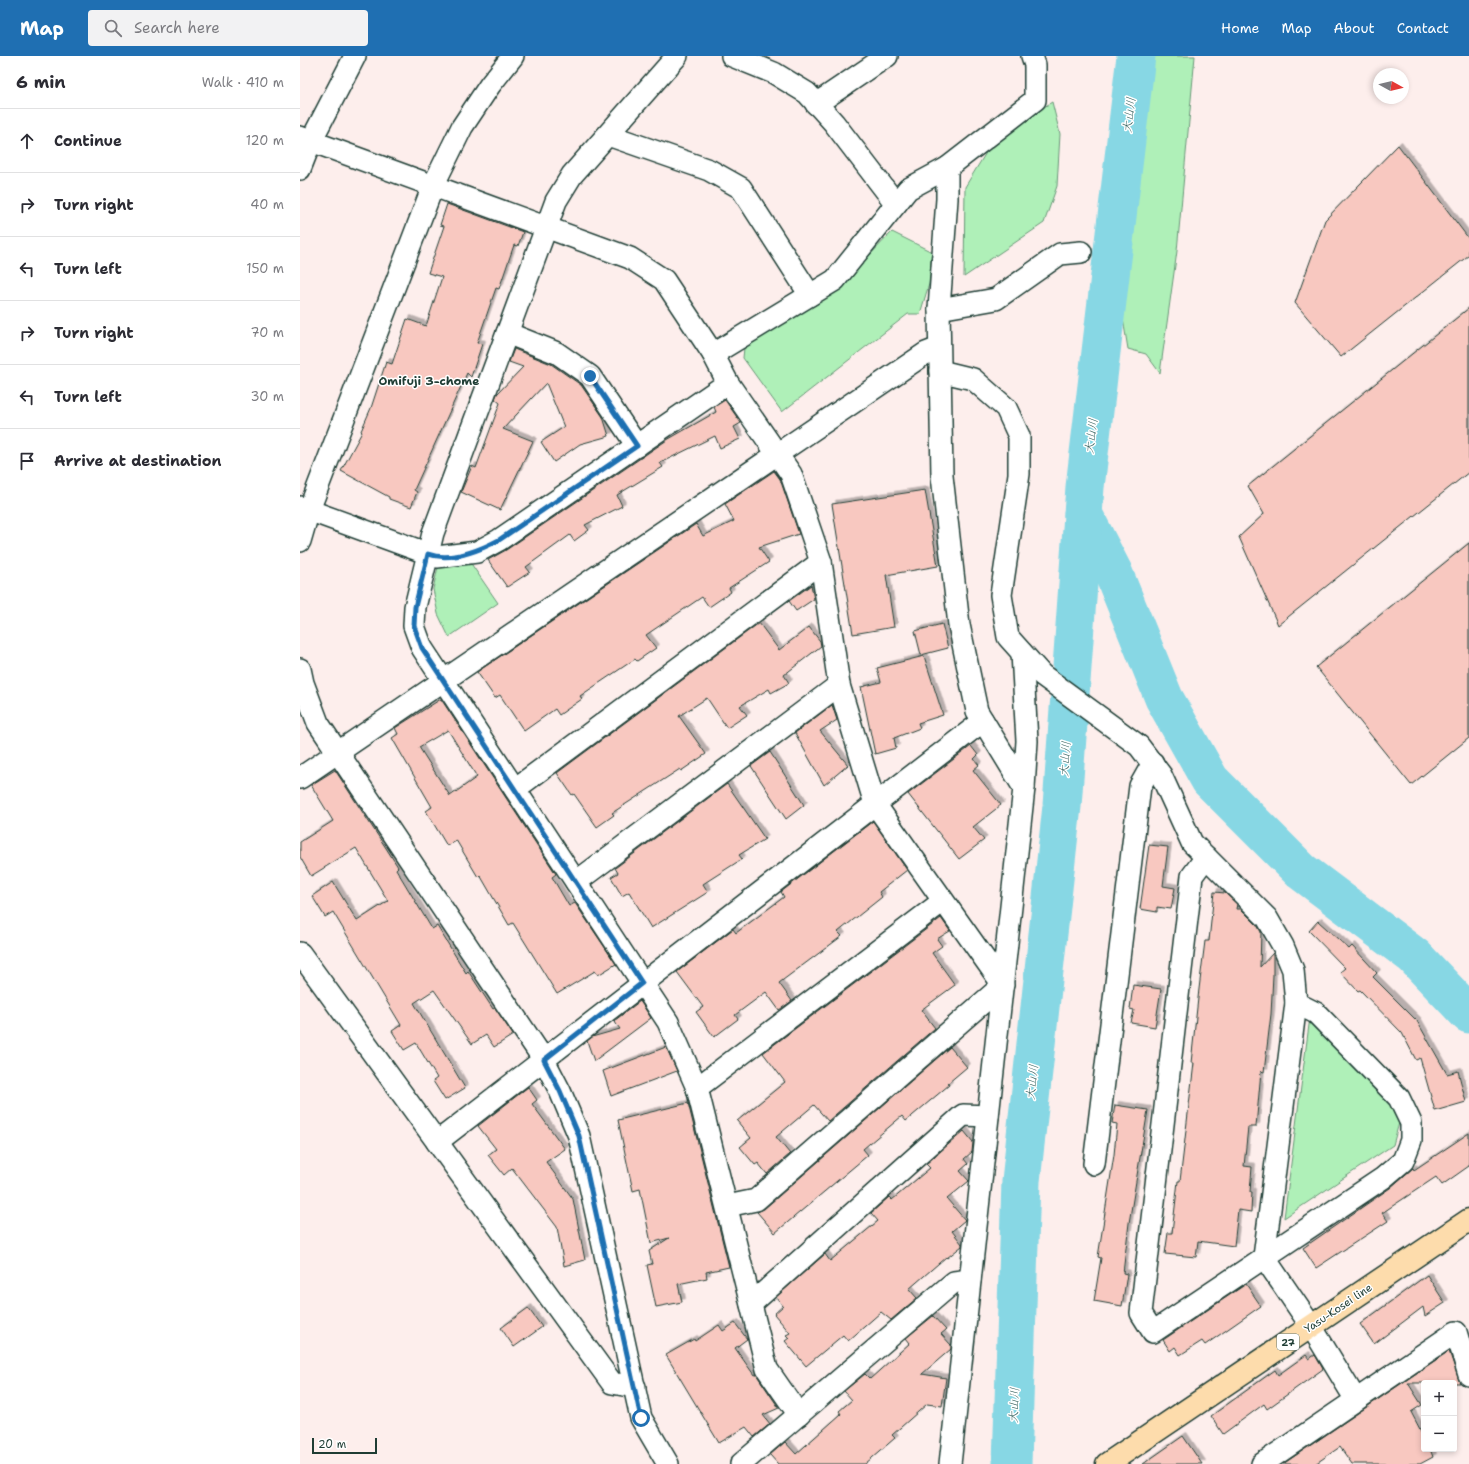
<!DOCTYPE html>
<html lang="en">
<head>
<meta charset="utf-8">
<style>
	:root { --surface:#fff; --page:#f2f2f3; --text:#2b2b33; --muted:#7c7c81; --line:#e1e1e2; --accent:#1f6fb2 }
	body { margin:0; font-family:"Shantell Sans","Klee One",sans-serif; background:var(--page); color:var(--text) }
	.controls { position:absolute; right:12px; bottom:12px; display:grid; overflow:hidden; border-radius:4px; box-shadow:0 2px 6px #0003 }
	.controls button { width:36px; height:36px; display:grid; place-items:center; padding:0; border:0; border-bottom:1px solid var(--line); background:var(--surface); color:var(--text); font:20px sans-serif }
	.compass { position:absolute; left:1073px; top:12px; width:36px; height:36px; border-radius:50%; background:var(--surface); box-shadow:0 2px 6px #0003; rotate:98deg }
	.scale { position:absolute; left:12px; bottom:10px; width:65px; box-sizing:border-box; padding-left:4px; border:2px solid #1f3d34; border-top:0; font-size:11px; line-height:14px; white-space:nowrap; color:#1f3d34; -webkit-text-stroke:3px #fff; paint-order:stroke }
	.stop { position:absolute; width:12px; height:12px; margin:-9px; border:3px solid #1f6fb2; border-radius:50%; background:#fff }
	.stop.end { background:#1f6fb2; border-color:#fff; box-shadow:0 1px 4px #0008 }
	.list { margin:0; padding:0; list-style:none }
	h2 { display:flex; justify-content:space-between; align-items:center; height:52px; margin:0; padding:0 16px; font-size:17px }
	h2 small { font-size:13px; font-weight:400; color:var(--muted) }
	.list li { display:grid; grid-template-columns:26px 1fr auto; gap:12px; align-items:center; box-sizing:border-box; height:64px; padding:0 16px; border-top:1px solid var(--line) }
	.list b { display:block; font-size:15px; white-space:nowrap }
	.list em { font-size:13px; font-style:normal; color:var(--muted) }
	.icon { flex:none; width:22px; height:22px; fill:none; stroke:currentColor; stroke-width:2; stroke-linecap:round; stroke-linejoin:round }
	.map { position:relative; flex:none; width:1169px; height:1408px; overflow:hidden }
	header { display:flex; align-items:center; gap:24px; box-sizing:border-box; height:56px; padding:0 20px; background:var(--accent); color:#fff }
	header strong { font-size:19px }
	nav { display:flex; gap:22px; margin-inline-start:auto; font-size:14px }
	.search { width:280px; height:36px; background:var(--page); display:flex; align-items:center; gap:10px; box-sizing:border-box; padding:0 14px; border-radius:4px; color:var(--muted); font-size:15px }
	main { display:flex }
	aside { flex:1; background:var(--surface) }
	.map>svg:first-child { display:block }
	.green { fill:#aff0b8; stroke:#679676 }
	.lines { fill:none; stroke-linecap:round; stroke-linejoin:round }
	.river { stroke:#87d7e4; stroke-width:39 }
	.building { fill:#f8c8c0; stroke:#1f3d34; fill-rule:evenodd; filter:url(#shadow) }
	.minor-casing { stroke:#1f3d34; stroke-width:24 }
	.primary-casing { stroke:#1f3d34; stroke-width:25 }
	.minor { stroke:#fff; stroke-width:21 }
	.primary { stroke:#fddcac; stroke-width:22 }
	.route { stroke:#1f6fb2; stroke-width:5 }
	.labels { text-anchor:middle; stroke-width:3; stroke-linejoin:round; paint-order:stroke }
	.shield { fill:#fff; stroke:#627771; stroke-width:1 }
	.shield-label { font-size:10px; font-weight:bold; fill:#1f3d34 }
	.street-label { font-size:11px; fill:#1f3d34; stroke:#fff }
	.water-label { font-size:12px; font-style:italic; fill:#396460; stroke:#fff }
	.neighbourhood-label { font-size:12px; font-weight:bold; fill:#1f3d34; stroke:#fff }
</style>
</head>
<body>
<header>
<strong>Map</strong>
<div class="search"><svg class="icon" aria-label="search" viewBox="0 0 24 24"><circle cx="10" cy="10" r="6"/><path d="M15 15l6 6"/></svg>Search here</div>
<nav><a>Home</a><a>Map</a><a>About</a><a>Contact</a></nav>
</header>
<main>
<aside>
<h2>6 min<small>Walk · 410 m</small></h2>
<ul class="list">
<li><svg class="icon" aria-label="ahead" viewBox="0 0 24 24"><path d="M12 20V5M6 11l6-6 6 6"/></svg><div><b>Continue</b></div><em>120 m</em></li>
<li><svg class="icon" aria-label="right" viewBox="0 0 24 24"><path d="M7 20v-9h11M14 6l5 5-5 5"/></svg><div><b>Turn right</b></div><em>40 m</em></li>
<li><svg class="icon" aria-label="left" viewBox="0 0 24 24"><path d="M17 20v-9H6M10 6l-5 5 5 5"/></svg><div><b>Turn left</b></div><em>150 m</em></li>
<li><svg class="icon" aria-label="right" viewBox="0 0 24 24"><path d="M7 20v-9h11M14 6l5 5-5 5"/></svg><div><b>Turn right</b></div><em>70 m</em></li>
<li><svg class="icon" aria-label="left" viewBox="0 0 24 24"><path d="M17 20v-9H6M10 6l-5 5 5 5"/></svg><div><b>Turn left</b></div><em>30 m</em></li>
<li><svg class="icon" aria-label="arrive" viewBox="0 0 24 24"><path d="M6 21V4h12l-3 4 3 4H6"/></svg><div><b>Arrive at destination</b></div></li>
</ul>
</aside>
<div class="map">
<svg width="1169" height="1408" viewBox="0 0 1169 1408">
	<defs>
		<filter id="shadow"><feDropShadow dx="3.5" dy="-3.5" stdDeviation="0" flood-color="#0004"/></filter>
	</defs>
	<rect width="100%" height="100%" fill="#fdeeec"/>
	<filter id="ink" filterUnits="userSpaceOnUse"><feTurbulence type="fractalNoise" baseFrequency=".025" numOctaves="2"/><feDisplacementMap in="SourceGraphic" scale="8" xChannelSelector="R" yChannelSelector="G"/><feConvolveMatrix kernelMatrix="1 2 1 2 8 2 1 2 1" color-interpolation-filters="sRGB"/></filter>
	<g filter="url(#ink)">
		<g class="green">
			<polygon points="827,0 895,0 877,195 860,317 846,298 828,293 808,172"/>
			<polygon points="752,46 760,78 757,130 744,167 664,221 665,131 695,82"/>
			<polygon points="592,176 632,196 629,228 620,258 608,258 482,356 443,302 445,282 520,241 564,205"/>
			<polygon points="161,493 198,547 149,581 138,558 133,533 138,511"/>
			<polygon points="1010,961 1064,1007 1100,1063 1093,1089 984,1162"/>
		</g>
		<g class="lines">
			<g class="river">
				<polyline points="783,458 813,516 864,642 910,724 1001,815 1114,900 1169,958"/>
				<polyline points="712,1408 721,1125 762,750 785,431 836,0"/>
			</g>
		</g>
		<g class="building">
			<polygon points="1098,89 1169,183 1169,199 1041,301 995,247 1025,164"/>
			<polygon points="147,148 223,176 218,190 214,189 199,233 196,232 177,287 182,288 171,321 167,317 114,434 117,436 111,451 89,443 89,441 41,415 62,376 61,375 71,352 86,306 92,308 107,263 126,270 142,221 128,217 144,170 140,169"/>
			<polygon points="1169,252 1169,416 978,569 939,481 964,458 948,430"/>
			<polygon points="214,293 251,308 281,329 303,361 309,380 280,388 254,406 241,386 264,371 246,327 203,373 233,385 200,454 161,436 172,410 176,412 200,347 195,343 197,338 223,311 209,306"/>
			<polygon points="425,344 441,367 434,371 440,383 420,392 415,380 360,407 363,411 317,439 322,450 285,469 289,474 274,485 270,479 226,511 230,516 207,531 188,504 206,494 367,384 416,356 414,351"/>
			<polygon points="474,415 480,423 499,478 459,491 469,506 429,532 431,536 409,551 402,541 346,579 356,592 337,605 335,603 280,640 282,643 259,659 255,653 224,675 200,639 195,642 177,616 396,468 403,480 434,465 425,448"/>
			<polygon points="625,434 638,510 586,519 594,571 553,578 532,448"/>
			<polygon points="1169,487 1169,682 1111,729 1016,611"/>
			<polygon points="511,529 514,543 496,555 489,545"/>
			<polygon points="459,567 479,594 509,571 520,585 521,590 484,619 489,627 471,637 469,633 440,650 447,659 427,672 407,642 379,660 406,698 381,715 380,713 312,757 314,759 297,771 274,738 272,739 257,717"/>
			<polygon points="642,568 648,592 621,599 615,575"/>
			<polygon points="624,600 643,659 618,667 620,672 594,682 596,692 575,698 561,631 581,626 577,612"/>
			<path d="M141,643l115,175 -4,3 17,29 6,-3 41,61 -18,11 -3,-4 -38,23 -44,-71 -4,2 -29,-50 -2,2 -22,-37 -9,6 -21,-35 6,-4 -40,-69 6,-4 -3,-6zM148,674l29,47 -27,19 -31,-49z"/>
			<polygon points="532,649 537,664 520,675 548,709 524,729 495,677"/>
			<polygon points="671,690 678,699 674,703 679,709 673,714 701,749 673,771 684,784 659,803 608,738"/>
			<polygon points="470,696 504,749 486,763 451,710"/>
			<polygon points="35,714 86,792 98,811 96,813 132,873 137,870 166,917 168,915 193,953 195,952 213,979 194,991 186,979 172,988 134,934 114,947 165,1032 145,1044 133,1025 137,1022 116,987 104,994 92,975 101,969 33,856 25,861 12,840 33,826 57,865 88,845 56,792 11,820 0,801 0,786 33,765 11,729"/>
			<polygon points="427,728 465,783 439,799 442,803 403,828 408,836 351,872 329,836 322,840 311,821 318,817 315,812"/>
			<polygon points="573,765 607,814 579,836 582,841 538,876 542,880 479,927 492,945 479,954 466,936 435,959 438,963 414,981 396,956 403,951 377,916 433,873 436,877 484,841 481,836"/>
			<polygon points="849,789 868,791 863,830 875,832 871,853 857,851 857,856 840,853"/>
			<polygon points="914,836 925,837 937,848 936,853 941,853 957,869 961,876 960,911 973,897 973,919 971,958 964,1016 961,1015 956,1071 948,1071 944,1110 952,1111 950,1136 952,1136 951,1156 938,1154 934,1190 898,1185 896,1201 865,1198 868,1177 872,1177 878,1125 880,1125 894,1007 891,1007 899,933 905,885 909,885"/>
			<polygon points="641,862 650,875 637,883 642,890 632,897 655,929 621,954 635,972 528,1065 514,1049 476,1081 490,1098 467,1118 458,1107 455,1109 440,1091 451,1082 437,1065 485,1026 463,997"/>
			<polygon points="1018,865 1049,893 1052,890 1077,917 1073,921 1117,965 1147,1018 1158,1015 1166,1046 1135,1055 1120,1002 1116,1004 1102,977 1060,934 1058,935 1040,916 1045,912 1009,875"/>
			<polygon points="833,929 861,933 855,971 831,967 834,954 830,953"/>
			<polygon points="340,945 351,962 294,1005 287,985 292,981 320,973 314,965"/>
			<polygon points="366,991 377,1015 311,1040 303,1015"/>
			<polygon points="650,991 667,1011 648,1027 649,1029 606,1065 602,1060 563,1093 568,1099 475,1177 457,1156 464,1153"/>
			<polygon points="228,1031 237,1044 232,1048 265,1093 246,1106 273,1143 285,1204 264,1210 257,1171 212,1112 204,1119 188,1099 196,1093 178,1070"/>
			<polygon points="388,1047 429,1211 406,1216 407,1222 378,1228 382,1246 356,1251 347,1209 352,1208 349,1195 369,1182 351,1187 340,1133 333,1135 318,1064"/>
			<polygon points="815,1049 848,1054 829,1167 823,1217 827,1218 822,1250 794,1245 801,1202 798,1201 814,1099 817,1068 812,1067"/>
			<polygon points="664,1075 673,1086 672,1096 664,1103 668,1108 660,1115 669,1125 647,1143 665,1164 652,1175 662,1188 662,1190 647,1202 646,1201 609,1233 617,1242 591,1264 581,1256 548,1285 543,1279 506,1310 485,1285 489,1282 486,1279 490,1277 474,1258 483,1250 476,1241 525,1198 530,1205 578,1165 571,1157 589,1141 592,1144 630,1112 626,1108"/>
			<polygon points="1169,1077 1169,1110 1142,1129 1136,1121 1082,1157 1088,1165 1016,1212 1003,1192 1090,1132 1113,1112 1114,1114"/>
			<polygon points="1127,1219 1145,1247 1125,1260 1123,1251 1074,1288 1060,1268"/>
			<polygon points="946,1228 961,1250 905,1289 902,1285 880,1299 875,1291 870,1295 863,1284"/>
			<polygon points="228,1252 242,1271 214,1291 201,1272"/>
			<polygon points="633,1260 646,1274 641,1278 651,1289 651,1293 622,1318 646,1322 642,1350 627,1348 592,1379 595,1382 565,1408 478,1408 470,1399 485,1386 496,1398 541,1358 539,1355 552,1344 544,1335 565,1318 570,1323 610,1287 606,1282"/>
			<polygon points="435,1267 447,1283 435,1292 454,1319 456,1318 479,1352 463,1359 470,1368 454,1381 446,1371 419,1387 366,1299 394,1283 395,1285 419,1269 423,1275"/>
			<polygon points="1149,1295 1160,1327 1108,1327 1122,1349 1111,1356 1124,1381 1124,1393 1130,1393 1133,1401 1120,1408 1052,1408 1040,1391 1015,1408 983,1408"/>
			<polygon points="1006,1299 1009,1303 1015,1299 1023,1313 967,1353 964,1348 923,1378 911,1360 975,1314 978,1319"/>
			<polygon points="883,1380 902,1408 843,1408"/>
		</g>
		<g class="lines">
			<g class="minor-casing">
				<g id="minor">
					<polyline points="377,0 272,119 256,145 133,477 115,551 114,570 122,592 368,966 397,1032 467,1313 499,1359"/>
					<polyline points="432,0 474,17 507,37 534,67 596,148"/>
					<polyline points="516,48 587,0"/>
					<polyline points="308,79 409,114 441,132 510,239"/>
					<polyline points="0,81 330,202 364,224 413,298 428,327 491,418 521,506 539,629 575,748 703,929 456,1144 427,1150"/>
					<polyline points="0,113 11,85 55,0"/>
					<polyline points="639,253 696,243 760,198 781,196"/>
					<polyline points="207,277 257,297 290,320 337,390"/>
					<polyline points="413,298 535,224 608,133 647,112"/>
					<polyline points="640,315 673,323 706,352 719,380 719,418 701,539 708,581 742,619 839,690 861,719 892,787 967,862 983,890 993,914 996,947 964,1201 1011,1270 1056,1344"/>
					<polyline points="0,451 137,501 177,496 199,484 428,327"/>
					<polyline points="0,485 9,454 133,130 162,71 190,29 213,0"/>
					<polyline points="722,597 727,685 724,732"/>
					<polyline points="0,613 3,627 18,667 244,1004 260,1035 279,1080 341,1362 368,1408"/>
					<polyline points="0,722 626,297 639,292"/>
					<polyline points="215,733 521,506"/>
					<polyline points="906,801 892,820 841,1257 853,1276 1083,1122 1103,1105 1111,1084 1111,1067 1099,1042 1016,957 996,947"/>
					<polyline points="276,826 539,629"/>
					<polyline points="0,897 312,1327 335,1331"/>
					<polyline points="397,1032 643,845"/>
					<polyline points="137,1086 683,665"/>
					<polyline points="794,1108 840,730 853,707"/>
					<polyline points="451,1248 663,1059 688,1060"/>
					<polyline points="441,1408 654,1226 670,1224"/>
					<polyline points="650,1408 724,732 677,655 659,569 642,420 639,253 647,143 647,112 735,44 735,9 732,0"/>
					<polyline points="962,1408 1156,1276 1169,1319"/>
				</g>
			</g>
			<g class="primary-casing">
				<polyline id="primary" points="807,1408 1169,1164"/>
			</g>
			<use href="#minor" class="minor"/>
			<use href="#primary" class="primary"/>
		</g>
	</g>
	<g class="lines" filter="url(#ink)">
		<path class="route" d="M290,320l47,70 -138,94c-19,10 -49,22 -71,14l-13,53 -1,19 8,22 220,335 -98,77 16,31 19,45 62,282"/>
	</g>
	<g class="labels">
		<rect class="shield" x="977" y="1278" width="22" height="16" rx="3"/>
		<g class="shield-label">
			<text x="988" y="1290">27</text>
		</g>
		<g class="street-label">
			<text transform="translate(1038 1252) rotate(-34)" y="4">Yasu-Kosei line</text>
		</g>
		<g class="water-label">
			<text transform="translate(829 59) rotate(-83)" y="4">大山川</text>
			<text transform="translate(791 380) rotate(-83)" y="4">大山川</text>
			<text transform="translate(765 703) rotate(-86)" y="4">大山川</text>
			<text transform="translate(732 1026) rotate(-84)" y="4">大山川</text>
			<text transform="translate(714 1349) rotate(-88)" y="4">大山川</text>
		</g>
		<g class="neighbourhood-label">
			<text x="129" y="329">Omifuji 3-chome</text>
		</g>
	</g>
</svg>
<div class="controls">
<button>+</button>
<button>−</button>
</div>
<svg class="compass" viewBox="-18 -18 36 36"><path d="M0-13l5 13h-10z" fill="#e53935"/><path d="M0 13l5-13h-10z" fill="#7c7c81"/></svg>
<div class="scale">20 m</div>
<div class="stop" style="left:341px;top:1362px"></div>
<div class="stop end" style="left:290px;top:320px"></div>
</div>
</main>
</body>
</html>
